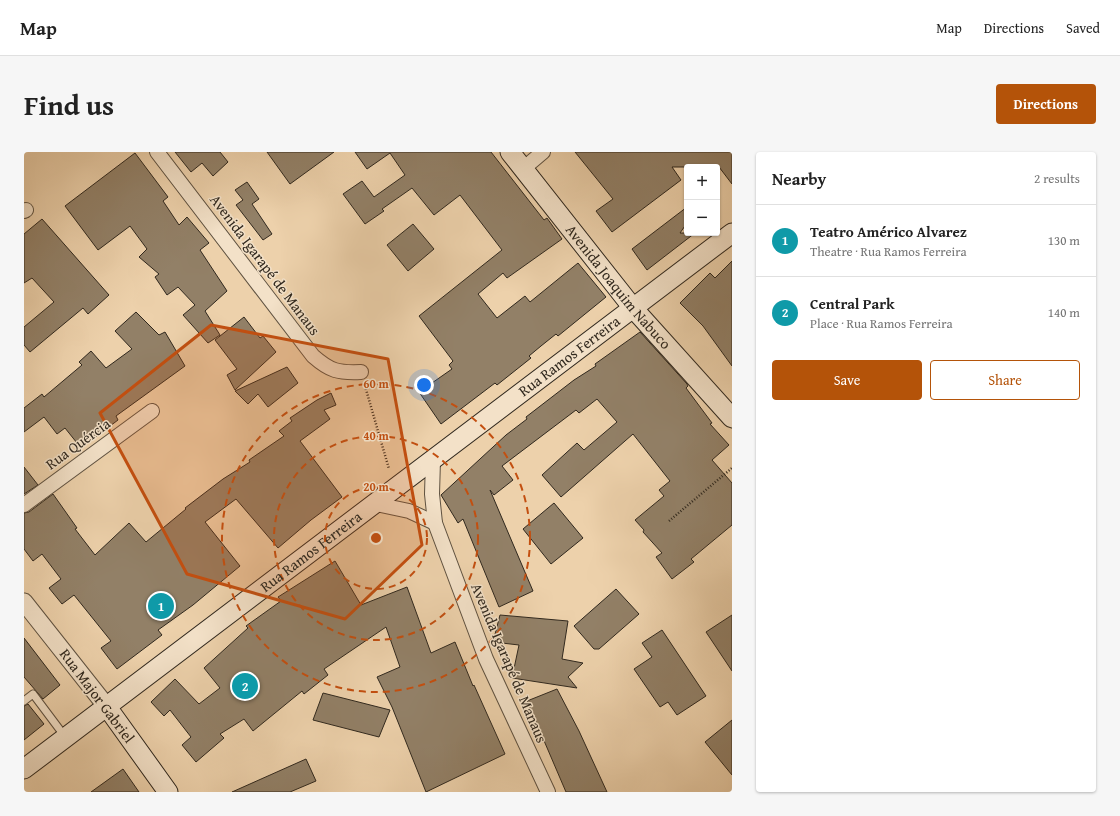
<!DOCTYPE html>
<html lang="en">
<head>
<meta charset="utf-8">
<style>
	:root { --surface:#fff; --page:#f6f6f6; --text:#222; --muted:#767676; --line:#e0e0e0; --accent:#b45309 }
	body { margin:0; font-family:"Gentium Book Plus",serif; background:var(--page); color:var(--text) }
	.controls { position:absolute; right:12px; top:12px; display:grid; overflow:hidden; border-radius:4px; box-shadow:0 1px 3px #0004 }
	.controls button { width:36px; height:36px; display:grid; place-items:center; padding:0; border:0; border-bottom:1px solid var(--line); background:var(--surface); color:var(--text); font:20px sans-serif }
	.you { position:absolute; left:400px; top:233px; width:14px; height:14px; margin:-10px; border:3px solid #fff; border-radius:50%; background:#1a73e8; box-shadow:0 0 0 6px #1a73e833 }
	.badge { display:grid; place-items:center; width:26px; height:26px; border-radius:50%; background:var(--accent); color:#fff; font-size:13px; font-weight:700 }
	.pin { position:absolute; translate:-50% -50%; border:2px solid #fff; box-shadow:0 1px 4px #0006 }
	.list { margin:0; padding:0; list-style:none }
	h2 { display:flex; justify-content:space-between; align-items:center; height:52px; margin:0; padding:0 16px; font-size:17px }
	h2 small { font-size:13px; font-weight:400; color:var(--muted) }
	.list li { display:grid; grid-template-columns:26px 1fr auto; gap:12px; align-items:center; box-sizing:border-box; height:72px; padding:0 16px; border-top:1px solid var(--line) }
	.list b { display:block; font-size:15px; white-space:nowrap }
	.list p { margin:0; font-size:13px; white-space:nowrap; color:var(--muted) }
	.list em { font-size:13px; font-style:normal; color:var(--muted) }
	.actions { display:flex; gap:8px; padding:12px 16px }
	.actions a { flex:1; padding:9px 0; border:1px solid var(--accent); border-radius:4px; text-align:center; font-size:14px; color:var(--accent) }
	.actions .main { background:var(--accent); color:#fff }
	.map { position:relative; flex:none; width:708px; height:640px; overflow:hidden; border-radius:4px }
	header { display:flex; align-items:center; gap:24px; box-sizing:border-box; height:56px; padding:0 20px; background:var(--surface); border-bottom:1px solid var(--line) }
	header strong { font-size:19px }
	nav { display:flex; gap:22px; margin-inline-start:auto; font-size:14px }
	.intro { display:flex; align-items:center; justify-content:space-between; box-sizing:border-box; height:96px; padding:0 24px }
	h1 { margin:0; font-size:28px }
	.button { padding:10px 18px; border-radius:4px; background:var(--accent); color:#fff; font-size:14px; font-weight:700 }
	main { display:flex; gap:24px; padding:0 24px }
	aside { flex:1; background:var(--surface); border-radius:4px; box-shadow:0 1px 3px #0004 }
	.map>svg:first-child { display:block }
	.building { fill:#928067; stroke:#30281e }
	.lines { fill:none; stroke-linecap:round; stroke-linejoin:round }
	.service-casing { stroke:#5f5241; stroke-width:9 }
	.minor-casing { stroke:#5f5241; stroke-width:16 }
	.tertiary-casing { stroke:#5f5241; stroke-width:19 }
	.secondary-casing { stroke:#30281e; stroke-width:21 }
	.path { stroke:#30281e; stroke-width:2.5; stroke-dasharray:1 2; stroke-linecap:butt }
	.service { stroke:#f3e1c8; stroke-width:7 }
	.minor { stroke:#f3e1c8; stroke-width:14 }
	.tertiary { stroke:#f3e1c8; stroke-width:17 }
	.secondary { stroke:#f3e1c8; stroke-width:19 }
	.marked { fill:#c34f10; fill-opacity:0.2; stroke:#c34f10; stroke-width:3; stroke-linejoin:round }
	.ring { fill:none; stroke:#c34f10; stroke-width:2; stroke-dasharray:7 5 }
	.labels { text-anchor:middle; stroke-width:3; stroke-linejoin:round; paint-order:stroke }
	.street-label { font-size:15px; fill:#30281e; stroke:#f3e1c8 }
	.centre { fill:#c34f10; stroke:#f3e1c8; stroke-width:2 }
	.ring-label { font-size:12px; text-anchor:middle; font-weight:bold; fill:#c34f10; stroke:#f3e1c8; stroke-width:3; stroke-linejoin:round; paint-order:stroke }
</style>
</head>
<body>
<header>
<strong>Map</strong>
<nav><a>Map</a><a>Directions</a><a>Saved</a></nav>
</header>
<div class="intro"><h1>Find us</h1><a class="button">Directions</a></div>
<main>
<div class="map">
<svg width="708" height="640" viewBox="0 0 708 640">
	<rect width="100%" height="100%" fill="#edd1ab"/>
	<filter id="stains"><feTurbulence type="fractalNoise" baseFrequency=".005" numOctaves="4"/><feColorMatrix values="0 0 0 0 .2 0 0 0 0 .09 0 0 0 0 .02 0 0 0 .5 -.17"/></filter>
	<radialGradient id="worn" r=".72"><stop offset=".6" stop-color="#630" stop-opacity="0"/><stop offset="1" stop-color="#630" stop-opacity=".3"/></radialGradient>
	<g class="building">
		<polygon points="151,0 196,0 204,10 189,24 178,11 167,20"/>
		<polygon points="243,0 310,0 266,32"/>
		<polygon points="331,0 467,0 520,68 523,66 538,87 483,126 479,121 454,142 473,166 501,144 506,150 554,111 582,145 534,184 532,182 517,194 505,204 507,206 473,233 471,231 417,272 395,240 428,217 425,213 429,209 395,164 478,98 436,43 410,63 388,36 358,57 360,59 341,72 319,42 338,29 350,45 381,23 366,1 343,17"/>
		<polygon points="551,0 708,0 708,32 695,15 679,15 677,12 674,15 648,15 657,28 588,80 572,59 589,47"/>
		<polygon points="111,1 144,45 139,49 155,73 163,65 185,91 176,98 203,139 181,159 196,183 184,191 159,163 171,153 154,135 143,143 131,125 135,122 115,105 123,97 106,74 74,98 41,54"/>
		<polygon points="223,30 235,47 228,52 248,82 239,88 212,53 219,48 211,38"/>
		<polygon points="663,55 663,71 656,81 671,81 623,118 608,97"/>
		<polygon points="18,67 85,143 64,162 59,156 6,200 0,193 0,175 30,150 8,126 0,131 0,82"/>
		<polygon points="389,72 410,97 384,119 363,93"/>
		<polygon points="708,109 708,214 679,174 656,151 686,121 691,126"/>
		<polygon points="112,160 135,183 141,180 161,214 92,264 94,268 57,296 41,276 33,282 20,265 0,280 0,256 18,242 20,245 58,213 55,210 67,199 82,216 108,197 91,179"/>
		<polygon points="220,165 236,186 239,184 252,200 211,238 203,223 213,217 191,188"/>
		<polygon points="616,180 663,232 664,234 662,236 688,271 686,272 705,293 688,308 708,331 708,373 667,407 670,410 648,427 632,405 638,401 619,380 620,378 611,368 640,344 635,338 646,329 609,282 537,345 518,323 553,291 560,298 593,270 573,247 555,261 552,258 478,314 489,328 470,343 466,338 509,439 475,455 439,367 434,371 417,343 482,283 503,267 502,265 550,228 572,214 571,212"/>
		<polygon points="263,215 274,231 244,255 234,242 224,252 211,239"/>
		<polygon points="307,241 312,253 300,258 306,267 276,289 318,345 287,368 254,396 212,347 181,370 216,414 169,453 134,478 138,483 93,517 77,496 87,489 50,443 38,452 25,436 37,427 18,402 9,409 0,397 0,361 5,360 29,342 53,376 51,377 71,403 105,371 122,390 162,357 161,356 199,327 226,310 225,308 260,284 255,279 268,269 266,266 293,248"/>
		<polygon points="0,315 14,333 0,342"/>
		<polygon points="530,351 559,386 527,412 499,377"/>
		<polygon points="311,409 337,453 383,435 407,501 431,490 449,534 450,533 481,602 402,640 368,555 353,525 376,515 362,475 300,517 304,523 280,542 278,539 229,579 220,567 196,582 200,586 172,610 158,593 167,585 146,558 140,564 127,550 151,527 175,552 196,536 180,516 224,476 222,474 257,449 254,445"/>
		<polygon points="592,437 615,462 575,497 570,497 550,474"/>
		<polygon points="476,463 544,469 538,507 559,511 544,525 553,536 488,526 495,493 469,490"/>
		<polygon points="708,463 708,519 682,480"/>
		<polygon points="638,478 682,544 653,563 644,550 636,555 610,517 628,505 618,491"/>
		<polygon points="0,486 36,533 19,547 0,525"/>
		<polygon points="533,537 555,579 583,640 542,640 503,549"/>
		<polygon points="299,541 366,558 355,585 289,568"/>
		<polygon points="4,552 20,572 0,588 0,554"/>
		<polygon points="708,568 708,623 681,590"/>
		<polygon points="282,607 292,629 266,640 208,640"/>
		<polygon points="99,617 115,640 67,640"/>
	</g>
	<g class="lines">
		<g class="service-casing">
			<polyline id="service" points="0,549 9,542 42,586"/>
		</g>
		<g class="minor-casing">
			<g id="minor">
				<path d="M133,0l156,204c17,15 25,17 48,16"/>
				<polyline points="499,17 519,0"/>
				<polyline points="0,59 2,58"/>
				<polyline points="409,308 408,342 411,371 462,507 524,640"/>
				<polyline points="352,352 385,359 411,371"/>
				<polyline points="0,353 128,259"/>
			</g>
		</g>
		<g class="tertiary-casing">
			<polyline id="tertiary" points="0,450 83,555"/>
		</g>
		<g class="secondary-casing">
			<g id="secondary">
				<path id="s1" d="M486,0l123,156 99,110"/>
				<polyline points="83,555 144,640"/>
				<path id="s2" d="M0,617l708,-536"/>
			</g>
		</g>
		<g class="path">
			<polyline points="341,234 365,317"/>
			<polyline points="645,369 708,316"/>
		</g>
		<use href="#service" class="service"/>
		<use href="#minor" class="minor"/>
		<use href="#tertiary" class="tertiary"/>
		<use href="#secondary" class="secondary"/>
	</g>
	<path class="marked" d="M187,173l177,34 34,186 -77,74 -158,-45 -87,-161z"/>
	<g class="ring">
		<circle cx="352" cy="386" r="51"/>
		<circle cx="352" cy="386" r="102"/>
		<circle cx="352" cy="386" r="154"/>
	</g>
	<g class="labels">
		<g class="street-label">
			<text transform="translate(241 113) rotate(53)" y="5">Avenida Igarapé de Manaus</text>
			<text dy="5" stroke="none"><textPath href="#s1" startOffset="173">Avenida Joaquim Nabuco</textPath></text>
			<text dy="5" stroke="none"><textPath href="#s2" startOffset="684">Rua Ramos Ferreira</textPath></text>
			<text transform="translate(54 292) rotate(-36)" y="5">Rua Quércia</text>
			<text dy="5" stroke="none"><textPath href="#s2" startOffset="360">Rua Ramos Ferreira</textPath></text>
			<text transform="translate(485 511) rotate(67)" y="5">Avenida Igarapé de Manaus</text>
			<text transform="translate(73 544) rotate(53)" y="5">Rua Major Gabriel</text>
		</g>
	</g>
	<circle cx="352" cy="386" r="6" class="centre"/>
	<g class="ring-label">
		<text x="352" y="236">60 m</text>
		<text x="352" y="288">40 m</text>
		<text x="352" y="339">20 m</text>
	</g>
	<rect width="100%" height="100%" filter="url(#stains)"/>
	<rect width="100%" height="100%" fill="url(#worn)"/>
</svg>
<div class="controls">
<button>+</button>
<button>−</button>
</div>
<div class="you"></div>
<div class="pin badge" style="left:137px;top:454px;background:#0f9aa8">1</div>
<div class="pin badge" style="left:221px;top:534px;background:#0f9aa8">2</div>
</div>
<aside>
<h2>Nearby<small>2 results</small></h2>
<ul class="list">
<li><span class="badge" style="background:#0f9aa8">1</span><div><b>Teatro Américo Alvarez</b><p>Theatre · Rua Ramos Ferreira</p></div><em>130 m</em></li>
<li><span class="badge" style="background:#0f9aa8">2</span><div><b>Central Park</b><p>Place · Rua Ramos Ferreira</p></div><em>140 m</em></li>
</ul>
<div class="actions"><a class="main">Save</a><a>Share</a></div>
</aside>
</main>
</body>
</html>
